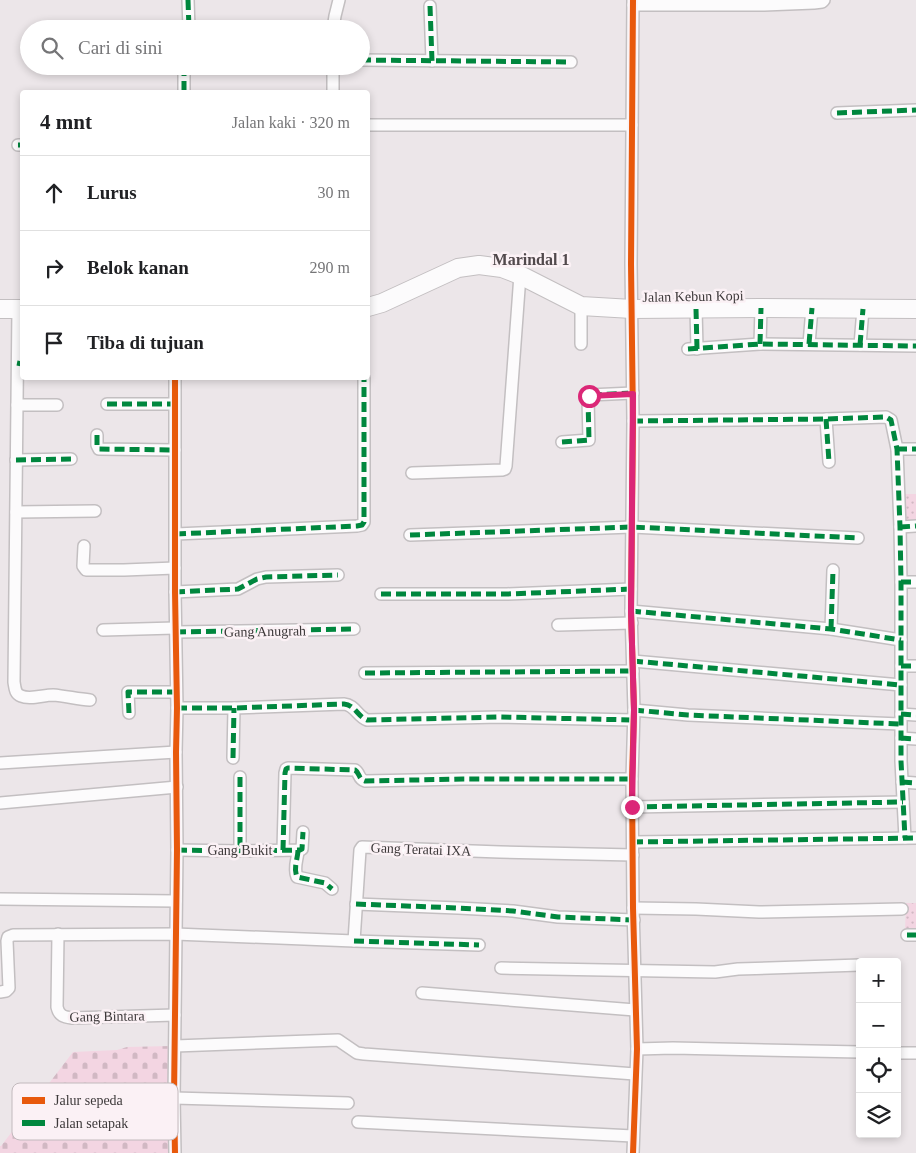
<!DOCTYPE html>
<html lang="id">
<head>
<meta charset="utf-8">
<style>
	:root { --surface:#fff; --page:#f6f6f6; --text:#202124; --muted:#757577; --line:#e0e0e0 }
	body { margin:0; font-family:Georgia,serif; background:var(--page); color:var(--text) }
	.controls { position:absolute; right:15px; bottom:15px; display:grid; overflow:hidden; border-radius:5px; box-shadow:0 2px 8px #0003 }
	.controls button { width:45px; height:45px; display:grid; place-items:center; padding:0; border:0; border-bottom:1px solid var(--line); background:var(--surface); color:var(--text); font:25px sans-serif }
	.stop { position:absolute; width:15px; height:15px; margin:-11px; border:4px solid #db2777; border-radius:50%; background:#fff }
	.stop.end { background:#db2777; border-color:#fff; box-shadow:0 1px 5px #0008 }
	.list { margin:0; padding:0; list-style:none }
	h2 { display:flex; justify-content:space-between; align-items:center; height:65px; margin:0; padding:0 20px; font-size:21px }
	h2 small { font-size:16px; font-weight:400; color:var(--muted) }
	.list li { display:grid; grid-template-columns:32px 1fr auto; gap:15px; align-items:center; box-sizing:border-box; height:75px; padding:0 20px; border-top:1px solid var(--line) }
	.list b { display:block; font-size:19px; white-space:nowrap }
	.list em { font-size:16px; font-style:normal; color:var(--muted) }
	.icon { flex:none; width:28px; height:28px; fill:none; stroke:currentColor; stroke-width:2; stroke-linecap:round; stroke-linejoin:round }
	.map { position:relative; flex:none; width:916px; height:1153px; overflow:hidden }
	.search { position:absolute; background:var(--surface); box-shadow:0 2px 8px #0003; left:20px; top:20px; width:350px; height:55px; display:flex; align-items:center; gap:12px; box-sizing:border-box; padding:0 18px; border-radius:28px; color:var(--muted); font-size:19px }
	.panel { position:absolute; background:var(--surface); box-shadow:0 2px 8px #0003; left:20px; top:90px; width:350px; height:290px; border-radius:5px }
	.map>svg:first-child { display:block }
	.grass { fill:url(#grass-dots) }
	.cemetery { fill:url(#cemetery-stones) }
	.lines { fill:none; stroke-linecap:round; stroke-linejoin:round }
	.minor-casing { stroke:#c3bfc1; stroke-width:14 }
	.primary-casing { stroke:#c3bfc1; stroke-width:20 }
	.minor { stroke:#fcfbfc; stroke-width:11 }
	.primary { stroke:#fcfbfc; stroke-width:18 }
	.quiet { stroke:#00873e; stroke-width:5; stroke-dasharray:10 5; stroke-linecap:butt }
	.cycleway-casing { stroke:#fbf1f5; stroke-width:9 }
	.cycleway { stroke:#e8590c; stroke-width:6 }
	.route { stroke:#db2777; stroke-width:6 }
	.labels { text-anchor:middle; stroke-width:5; stroke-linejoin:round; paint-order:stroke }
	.street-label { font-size:14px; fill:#3d393a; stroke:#fbf1f5 }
	.quarter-label { font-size:16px; font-weight:bold; fill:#51494c; stroke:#fbf1f5 }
	.key { fill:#fbf1f5; stroke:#c2babd; stroke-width:1 }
	.key-label { font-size:14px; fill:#3d393a }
</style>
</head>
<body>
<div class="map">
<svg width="916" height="1153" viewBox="0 0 916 1153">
	<defs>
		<pattern id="grass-dots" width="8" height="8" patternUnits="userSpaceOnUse" patternTransform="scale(1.25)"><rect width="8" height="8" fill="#f3d5e2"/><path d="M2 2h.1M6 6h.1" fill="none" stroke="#d1b8c3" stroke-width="1.8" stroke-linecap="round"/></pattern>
		<pattern id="cemetery-stones" width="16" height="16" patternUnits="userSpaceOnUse" patternTransform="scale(1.25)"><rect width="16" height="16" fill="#f3d5e2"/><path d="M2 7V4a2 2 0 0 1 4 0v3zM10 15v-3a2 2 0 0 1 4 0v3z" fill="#d1b8c3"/></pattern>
	</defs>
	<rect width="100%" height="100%" fill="#ece6e9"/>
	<g class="grass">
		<polygon points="904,494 916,494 916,520 904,521"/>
		<polygon points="906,903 916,903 916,933 905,931"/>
	</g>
	<polygon class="cemetery" points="171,1046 172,1153 0,1153 0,1146 1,1146 73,1052 117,1050 127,1047"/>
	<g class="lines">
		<g class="minor-casing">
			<g id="minor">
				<polyline points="188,0 189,29"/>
				<polyline points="633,0 631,264 633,421 631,611 634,710 632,779 633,908 637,1049 633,1153"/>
				<polyline points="633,5 764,5 814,3 822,2 824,0"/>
				<polyline points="430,6 432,61"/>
				<polyline points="333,29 335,16 339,0"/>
				<polyline points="361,60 571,62"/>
				<polyline points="184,66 184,92"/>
				<polyline points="333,66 333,92"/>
				<polyline points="837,113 916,110"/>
				<polyline points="368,125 632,125"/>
				<polyline points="18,145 22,145"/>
				<path d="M18,309l-4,373c1,6 1,12 7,14 9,4 22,-1 32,-1 12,1 25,4 37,5"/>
				<polyline points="696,309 697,349"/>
				<polyline points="581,344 581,306"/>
				<polyline points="760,344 761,308"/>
				<polyline points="809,344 812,308"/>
				<polyline points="860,345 863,309"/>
				<polyline points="688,349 760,344 916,346"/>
				<polyline points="175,378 175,592 177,708 176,752 177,850 174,1098 175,1153"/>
				<polyline points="107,404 174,404"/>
				<polyline points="17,405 57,405"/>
				<polyline points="826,419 829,462"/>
				<polyline points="633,421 826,419 886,417 891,420 897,449 900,527 901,582 901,761 905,838"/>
				<polyline points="97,435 97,445 99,449 175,450"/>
				<polyline points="562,442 589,440 588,399 589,395 633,393"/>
				<polyline points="897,449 916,449"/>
				<polyline points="16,460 71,459"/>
				<polyline points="412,473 502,470 505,469 506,466 520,275"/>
				<polyline points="16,512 95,511"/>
				<polyline points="900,527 916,526"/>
				<polyline points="176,534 357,526 362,525 364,522 364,378"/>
				<polyline points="410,535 632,527 858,538"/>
				<polyline points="84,546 83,566 86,570 124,570 175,568"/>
				<polyline points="901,582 916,582"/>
				<polyline points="175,592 238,589 257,579 266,577 338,575"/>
				<polyline points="381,594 507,594 631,589"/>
				<polyline points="631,611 831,629 901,640"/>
				<polyline points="558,625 632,623"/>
				<polyline points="831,629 833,570"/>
				<polyline points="103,630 175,628"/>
				<polyline points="176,632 354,629"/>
				<polyline points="633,661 901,685"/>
				<polyline points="901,666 916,666"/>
				<polyline points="365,673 633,671"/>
				<path d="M177,708h57l110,-4c11,1 13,12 23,16l133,-3 133,3"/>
				<polyline points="634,710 688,715 900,724"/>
				<polyline points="129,713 128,692 176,692"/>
				<polyline points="901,714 916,715"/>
				<polyline points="901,738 916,739"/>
				<polyline points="233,758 234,708"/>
				<polyline points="0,763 176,752"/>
				<polyline points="240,777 240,851"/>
				<polyline points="902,782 916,783"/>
				<polyline points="0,803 177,787"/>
				<polyline points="632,807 903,802"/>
				<polyline points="633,842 916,838"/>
				<polyline points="177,850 240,851 300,850 302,849 303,832"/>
				<path d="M283,850l2,-77 1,-4 2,-1 67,2c5,3 3,9 10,11l98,-2h169"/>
				<path d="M298,850c0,9 -5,17 -1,27l28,6 7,6"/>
				<polyline points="0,899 176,901"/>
				<polyline points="356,904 458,908 513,911 558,917 634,920"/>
				<polyline points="633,908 696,909 759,912 902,909"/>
				<path d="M58,934l-1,73c2,9 7,10 15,11l103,-3"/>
				<polyline points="907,935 916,935"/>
				<polyline points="354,941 479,945"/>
				<polyline points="501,968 715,972 738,969 860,965"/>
				<polyline points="0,992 6,991 9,988 7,941 8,937 13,935 175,934 354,941 360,850 362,847 500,852 633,855"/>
				<polyline points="422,993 635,1010"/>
				<polyline points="175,1046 338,1040 357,1053 364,1054 635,1074"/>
				<polyline points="637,1049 673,1048 860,1052"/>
				<polyline points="897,1053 916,1053"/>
				<polyline points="174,1098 348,1103"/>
				<polyline points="358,1122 633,1136"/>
			</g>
		</g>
		<g class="primary-casing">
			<g id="primary">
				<polyline points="368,307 382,303 458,268 479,265 502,268 520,275 581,306 632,309 761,308 916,309"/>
				<polyline points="0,309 22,309"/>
			</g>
		</g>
		<use href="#minor" class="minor"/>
		<use href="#primary" class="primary"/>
		<g class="quiet">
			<polyline points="188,0 189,29"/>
			<polyline points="430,6 432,61"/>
			<polyline points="361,60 571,62"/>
			<polyline points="184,66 184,92"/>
			<polyline points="837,113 916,110"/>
			<polyline points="18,145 22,145"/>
			<polyline points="696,309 697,349"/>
			<polyline points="760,344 761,308"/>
			<polyline points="809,344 812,308"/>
			<polyline points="860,345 863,309"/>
			<polyline points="688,349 760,344 916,346"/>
			<polyline points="17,363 22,364"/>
			<polyline points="107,404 174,404"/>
			<polyline points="826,419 829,462"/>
			<polyline points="633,421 826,419 886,417 891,420 897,449 900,527 901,582 901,761 905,838"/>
			<polyline points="97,435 97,445 99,449 175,450"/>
			<polyline points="562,442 589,440 588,399 589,395 633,393"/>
			<polyline points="897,449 916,449"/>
			<polyline points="16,460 71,459"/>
			<polyline points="900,527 916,526"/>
			<polyline points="176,534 357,526 362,525 364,522 364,378"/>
			<polyline points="410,535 632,527 858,538"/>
			<polyline points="901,582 916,582"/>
			<polyline points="175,592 238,589 257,579 266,577 338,575"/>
			<polyline points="381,594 507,594 631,589"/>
			<polyline points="631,611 831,629 901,640"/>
			<polyline points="831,629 833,570"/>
			<polyline points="176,632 354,629"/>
			<polyline points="633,661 901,685"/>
			<polyline points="901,666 916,666"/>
			<polyline points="365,673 633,671"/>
			<path d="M177,708h57l110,-4c11,1 13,12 23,16l133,-3 133,3"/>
			<polyline points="634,710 688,715 900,724"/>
			<polyline points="129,713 128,692 176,692"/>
			<polyline points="901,714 916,715"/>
			<polyline points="901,738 916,739"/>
			<polyline points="233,758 234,708"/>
			<polyline points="240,777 240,851"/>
			<polyline points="902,782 916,783"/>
			<polyline points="632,807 903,802"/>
			<polyline points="633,842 916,838"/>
			<polyline points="177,850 240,851 300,850 302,849 303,832"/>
			<path d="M283,850l2,-77 1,-4 2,-1 67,2c5,3 3,9 10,11l98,-2h169"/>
			<path d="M298,850c0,9 -5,17 -1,27l28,6 7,6"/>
			<polyline points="356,904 458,908 513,911 558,917 634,920"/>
			<polyline points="907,935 916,935"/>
			<polyline points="354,941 479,945"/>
		</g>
		<g class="cycleway-casing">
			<g id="cycleway">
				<polyline points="633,0 631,264 633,421 631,611 634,710 632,779 633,908 637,1049 633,1153"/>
				<polyline points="175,378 175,592 177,708 176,752 177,850 174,1098 175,1153"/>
			</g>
		</g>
		<use href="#cycleway" class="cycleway"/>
	</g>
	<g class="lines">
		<polyline class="route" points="589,396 633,394 631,611 634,710 632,807"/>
	</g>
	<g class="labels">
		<g class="street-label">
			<text transform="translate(693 296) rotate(-1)" y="5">Jalan Kebun Kopi</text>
			<text transform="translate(265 631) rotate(-1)" y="5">Gang Anugrah</text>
			<text transform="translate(421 849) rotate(2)" y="5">Gang Teratai IXA</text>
			<text x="240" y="855">Gang Bukit</text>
			<text transform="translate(107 1016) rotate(-1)" y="5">Gang Bintara</text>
		</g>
		<g class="quarter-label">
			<text x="531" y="265">Marindal 1</text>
		</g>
	</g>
	<rect x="12" y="1083" width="166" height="57" rx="8" class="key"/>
	<rect x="22" y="1097" width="23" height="7" fill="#e8590c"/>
	<rect x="22" y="1120" width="23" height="6" fill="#00873e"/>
	<g class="key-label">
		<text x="54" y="1105">Jalur sepeda</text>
		<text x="54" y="1128">Jalan setapak</text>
	</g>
</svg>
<div class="controls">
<button>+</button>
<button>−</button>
<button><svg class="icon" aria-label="locate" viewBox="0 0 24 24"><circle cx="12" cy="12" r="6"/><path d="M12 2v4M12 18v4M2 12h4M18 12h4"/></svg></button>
<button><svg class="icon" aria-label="layers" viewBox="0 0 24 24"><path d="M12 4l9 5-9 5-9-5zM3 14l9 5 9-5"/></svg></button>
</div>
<div class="stop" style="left:589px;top:396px"></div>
<div class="stop end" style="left:632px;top:807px"></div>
<div class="search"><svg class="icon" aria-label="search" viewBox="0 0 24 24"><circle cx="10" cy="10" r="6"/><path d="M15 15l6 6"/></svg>Cari di sini</div>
<section class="panel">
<h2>4 mnt<small>Jalan kaki · 320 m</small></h2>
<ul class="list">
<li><svg class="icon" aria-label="ahead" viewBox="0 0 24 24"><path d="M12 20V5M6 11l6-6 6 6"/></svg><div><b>Lurus</b></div><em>30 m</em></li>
<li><svg class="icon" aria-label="right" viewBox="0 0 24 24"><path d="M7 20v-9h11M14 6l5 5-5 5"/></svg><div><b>Belok kanan</b></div><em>290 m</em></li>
<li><svg class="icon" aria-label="arrive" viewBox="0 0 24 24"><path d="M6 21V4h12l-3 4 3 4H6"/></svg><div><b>Tiba di tujuan</b></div></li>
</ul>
</section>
</div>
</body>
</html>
